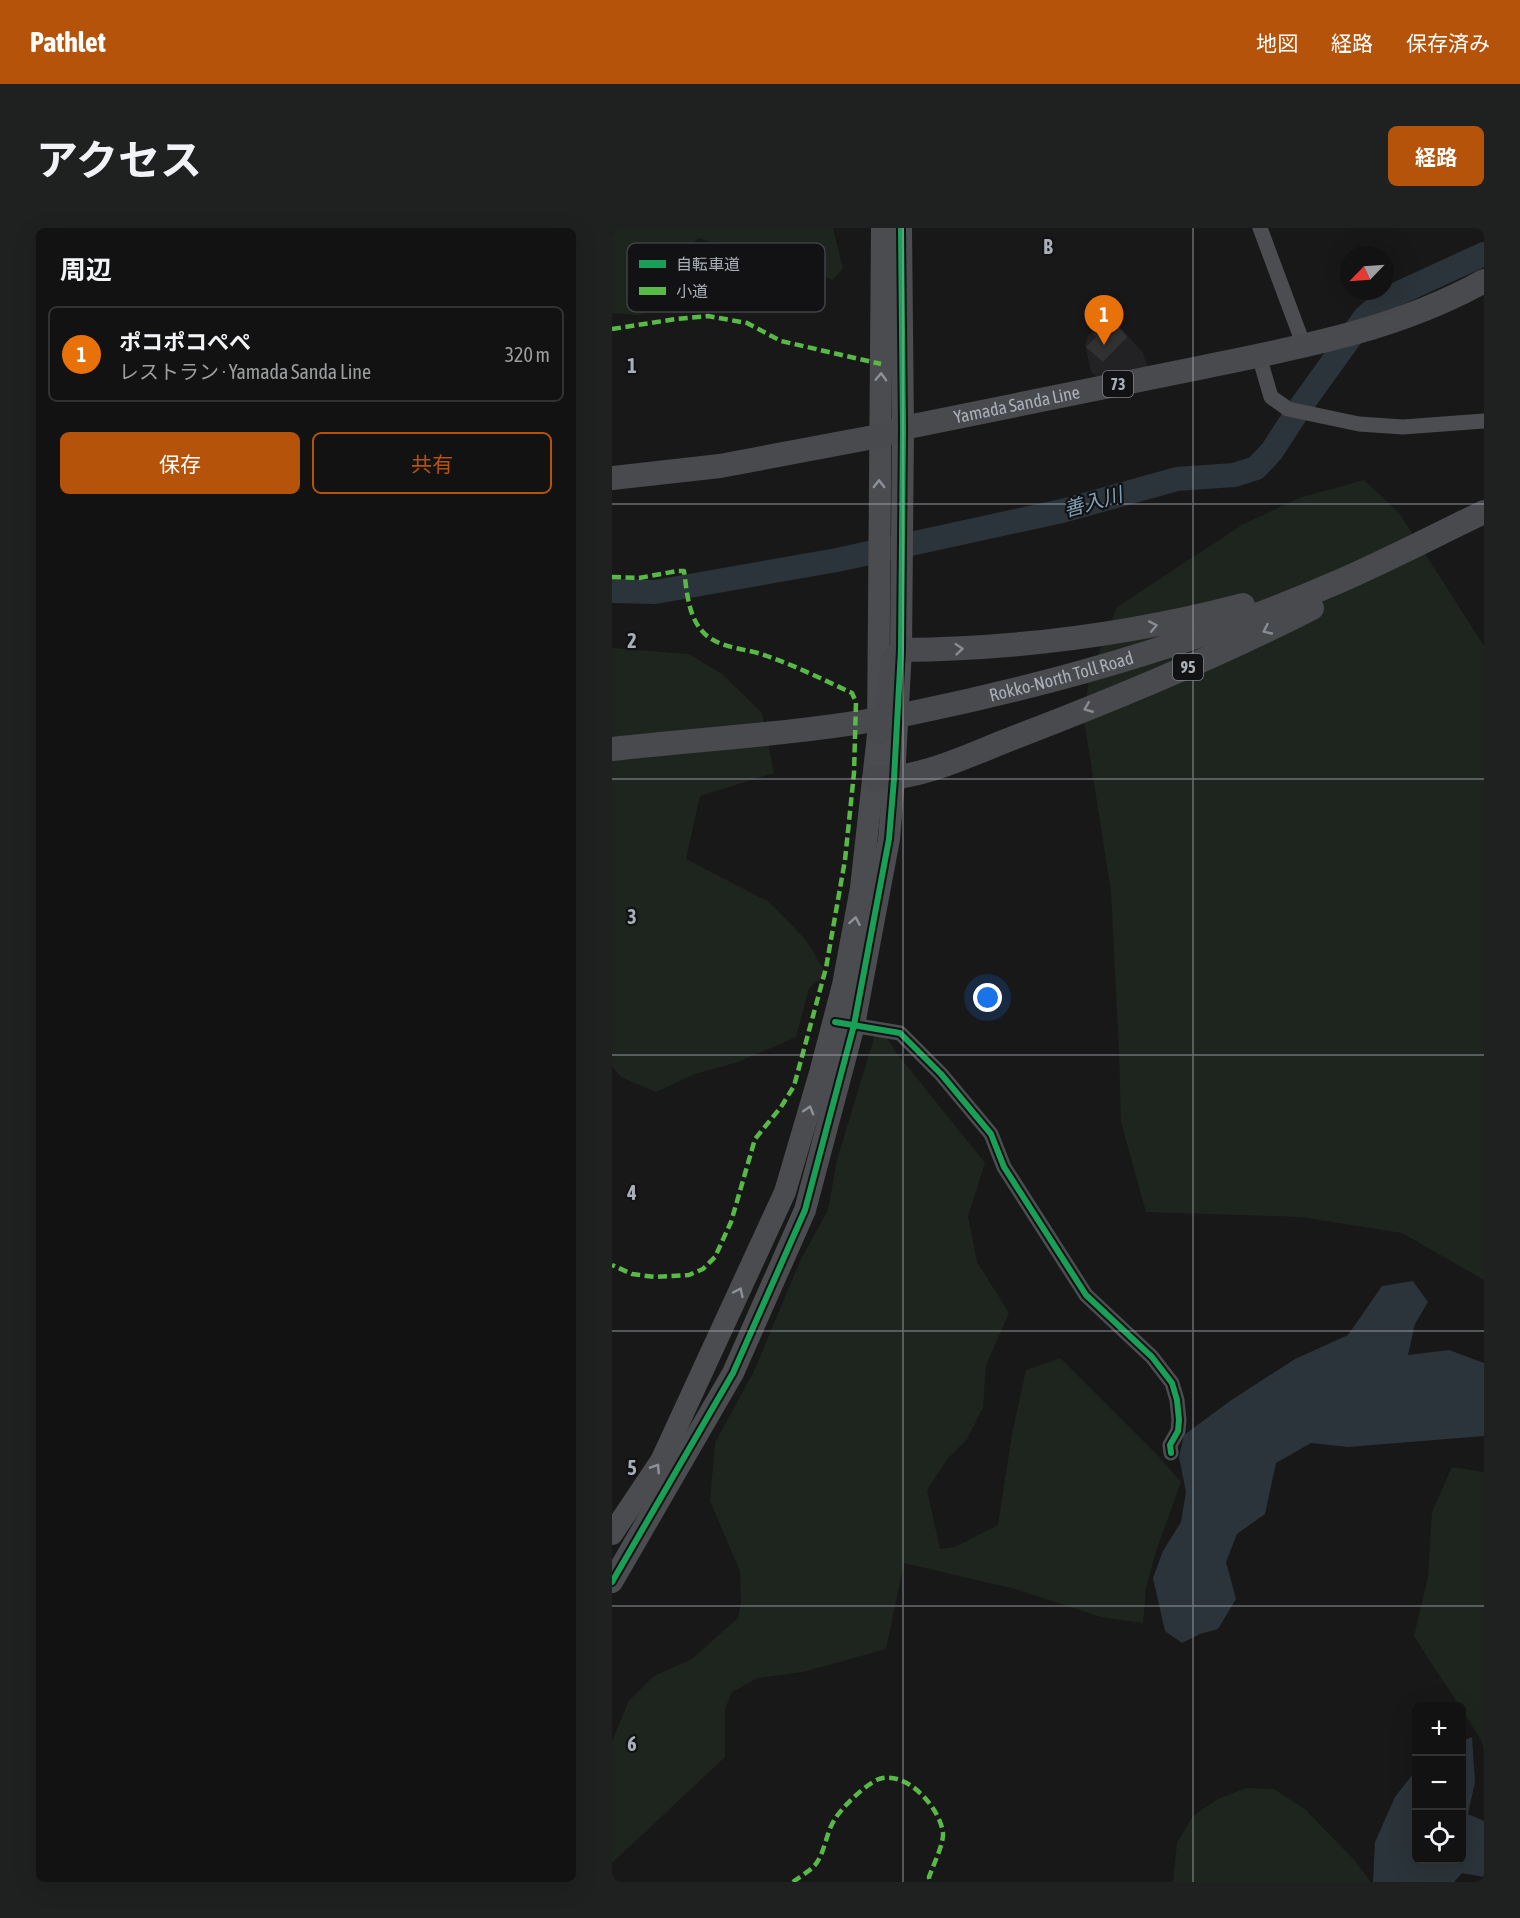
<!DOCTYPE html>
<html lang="ja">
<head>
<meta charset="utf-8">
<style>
	:root { --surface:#121212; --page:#1f2020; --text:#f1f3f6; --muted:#9c9e9f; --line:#313232; --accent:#b45309 }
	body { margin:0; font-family:"Asap Condensed","Noto Sans JP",sans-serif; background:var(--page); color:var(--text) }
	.controls { position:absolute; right:18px; bottom:18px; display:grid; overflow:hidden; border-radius:9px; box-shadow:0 6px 24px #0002 }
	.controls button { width:54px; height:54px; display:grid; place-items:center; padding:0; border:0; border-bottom:2px solid var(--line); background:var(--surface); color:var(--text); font:30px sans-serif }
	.compass { position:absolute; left:728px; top:18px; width:54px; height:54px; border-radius:50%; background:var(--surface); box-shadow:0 6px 24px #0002; rotate:245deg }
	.you { position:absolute; left:376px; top:770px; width:21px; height:21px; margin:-15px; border:4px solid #fff; border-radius:50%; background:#1a73e8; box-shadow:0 0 0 9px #1a73e833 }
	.badge { display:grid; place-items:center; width:39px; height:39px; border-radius:50%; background:var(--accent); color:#fff; font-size:20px; font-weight:700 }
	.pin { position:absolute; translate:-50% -50px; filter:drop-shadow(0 2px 3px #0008) }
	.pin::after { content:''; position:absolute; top:32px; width:21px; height:18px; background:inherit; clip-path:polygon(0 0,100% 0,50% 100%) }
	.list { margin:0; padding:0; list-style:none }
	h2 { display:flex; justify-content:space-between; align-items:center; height:78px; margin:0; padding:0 24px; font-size:26px }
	h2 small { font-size:20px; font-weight:400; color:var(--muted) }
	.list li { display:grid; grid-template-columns:39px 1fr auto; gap:18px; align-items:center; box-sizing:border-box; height:96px; margin:0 12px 12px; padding:0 12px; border:2px solid var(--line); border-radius:9px }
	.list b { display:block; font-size:22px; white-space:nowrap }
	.list p { margin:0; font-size:20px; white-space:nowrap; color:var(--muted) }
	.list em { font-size:20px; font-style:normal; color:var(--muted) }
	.actions { display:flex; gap:12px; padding:18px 24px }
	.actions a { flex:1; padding:14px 0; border:2px solid var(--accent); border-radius:9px; text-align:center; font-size:21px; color:var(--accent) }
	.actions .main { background:var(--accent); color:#fff }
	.icon { flex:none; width:33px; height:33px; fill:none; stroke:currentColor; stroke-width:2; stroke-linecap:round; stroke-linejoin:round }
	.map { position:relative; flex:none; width:872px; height:1654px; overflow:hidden; border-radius:9px }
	header { display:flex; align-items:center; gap:36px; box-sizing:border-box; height:84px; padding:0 30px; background:var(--accent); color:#fff }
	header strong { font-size:28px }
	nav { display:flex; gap:33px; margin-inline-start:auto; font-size:21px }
	.intro { display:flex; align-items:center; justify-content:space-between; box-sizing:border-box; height:144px; padding:0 36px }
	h1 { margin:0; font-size:42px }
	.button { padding:15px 27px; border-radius:9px; background:var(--accent); color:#fff; font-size:21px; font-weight:700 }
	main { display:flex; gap:36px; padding:0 36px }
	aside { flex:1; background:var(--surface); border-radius:9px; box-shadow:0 6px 24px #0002 }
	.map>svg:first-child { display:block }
	.built { fill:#222224 }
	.green { fill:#1e251e }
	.water { fill:#2b343a }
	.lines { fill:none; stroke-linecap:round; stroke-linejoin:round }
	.river { stroke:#2b343a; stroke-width:24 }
	.building { fill:#313132 }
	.street { stroke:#4c4d51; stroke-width:15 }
	.secondary { stroke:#4b4c4f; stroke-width:22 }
	.primary { stroke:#494a4d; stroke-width:24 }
	.quiet { stroke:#58b947; stroke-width:4.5; stroke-dasharray:9 4.5; stroke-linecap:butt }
	.cycleway-casing { stroke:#121214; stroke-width:10 }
	.cycleway { stroke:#1a9f57; stroke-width:6 }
	.oneway { stroke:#8d9199 }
	.oneway2 { stroke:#878c93 }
	.grid { fill:none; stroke:#a9afb9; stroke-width:1.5; stroke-opacity:0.55 }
	.labels { text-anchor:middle; stroke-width:4.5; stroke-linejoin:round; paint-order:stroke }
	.shield { fill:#121214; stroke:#7c8088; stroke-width:1.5 }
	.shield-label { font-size:16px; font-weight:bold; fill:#a9afb9 }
	.street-label { font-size:18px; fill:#a9afb9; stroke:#121214 }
	.water-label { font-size:20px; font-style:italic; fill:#81a0b3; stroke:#121214 }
	.key { fill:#121214; stroke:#3f4146; stroke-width:1.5 }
	.key-label { font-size:16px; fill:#a9afb9 }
	.grid-label { font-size:20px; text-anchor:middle; font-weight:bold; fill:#a9afb9; stroke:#121214; stroke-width:4.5; stroke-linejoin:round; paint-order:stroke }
</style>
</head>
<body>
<header>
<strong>Pathlet</strong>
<nav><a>地図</a><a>経路</a><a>保存済み</a></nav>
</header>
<div class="intro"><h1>アクセス</h1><a class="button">経路</a></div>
<main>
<aside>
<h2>周辺<small></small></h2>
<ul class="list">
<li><span class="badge" style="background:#e8710a">1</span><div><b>ポコポコぺぺ</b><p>レストラン · Yamada Sanda Line</p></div><em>320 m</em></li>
</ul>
<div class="actions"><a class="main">保存</a><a>共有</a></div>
</aside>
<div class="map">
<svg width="872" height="1654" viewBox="0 0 872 1654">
	<rect width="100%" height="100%" fill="#181818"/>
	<polygon class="built" points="497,86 531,125 536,140 485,149 479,144 473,116 476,108"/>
	<g class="green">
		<polygon points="0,0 221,0 231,41 220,52 177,30 137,28 87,10 61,30 53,80 26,87 0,85"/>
		<polygon points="752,252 787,285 872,418 872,1052 790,1005 689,989 534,984 509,894 507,822 499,663 472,492 477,449 505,379 630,297 687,270"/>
		<polygon points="0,420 77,426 110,446 150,485 162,545 88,568 74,631 157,674 194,712 214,746 197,760 184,809 126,834 83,846 44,864 9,849 0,838"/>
		<polygon points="266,797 283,823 373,935 356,988 365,1034 397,1085 374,1137 371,1179 355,1211 336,1230 315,1262 328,1321 343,1319 386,1297 400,1206 414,1142 448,1130 547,1229 569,1254 544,1323 534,1360 531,1395 489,1389 403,1361 292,1335 274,1421 191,1444 146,1450 120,1464 113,1481 113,1529 0,1635 0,1514 16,1474 42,1448 80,1431 126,1390 129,1375 128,1343 98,1273 103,1215 143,1141 188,1033 216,982 225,932"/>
		<polygon points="840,1239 872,1244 872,1525 870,1513 802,1408 816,1349 820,1284"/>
		<polygon points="634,1560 662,1561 694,1582 742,1632 759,1654 561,1654 565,1615 581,1588 606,1571"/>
	</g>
	<g class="water">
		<polygon points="801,1053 816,1074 803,1096 796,1127 837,1122 872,1135 872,1208 736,1219 699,1215 664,1235 653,1286 625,1306 614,1334 624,1371 606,1401 588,1406 570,1415 553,1403 541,1350 551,1323 569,1294 574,1264 567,1229 572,1207 618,1173 683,1131 736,1107 770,1058"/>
		<polygon points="860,1509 863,1554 856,1586 872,1593 872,1649 850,1645 842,1654 761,1654 763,1614 783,1569 804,1542 804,1632 850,1632 850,1513"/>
	</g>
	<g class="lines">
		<polyline class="river" points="0,363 43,364 225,332 450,283 565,251 622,247 644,240 660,223 689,178 753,89 774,71 872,26"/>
	</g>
	<polygon class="building" points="499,90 515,109 491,134 474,119 484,109 481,106"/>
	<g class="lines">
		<g class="street">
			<polyline points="648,0 692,118"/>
			<polyline points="647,128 659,169 676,181 747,196 791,199 872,193"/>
			<polyline points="234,796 288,805 329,846 379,906 392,939 474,1067 540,1129 560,1155 565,1172 567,1192 566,1203 558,1217 559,1225"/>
		</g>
		<g class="secondary">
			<polyline points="0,1306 49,1233 173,964 208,845 231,757 249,660 266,507 270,0"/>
			<polyline points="0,1354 121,1145 193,982 242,797 277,611 282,551 289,422 291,200 289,0"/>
		</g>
		<g class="primary">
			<path id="s1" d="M0,250l108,-12 159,-30 24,-8c95,-19 190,-39 286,-58 101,-21 204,-38 295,-89"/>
			<path d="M267,504l7,-19 7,-53 8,-10c115,-1 231,-16 342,-45"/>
			<path id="s2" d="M0,521c100,-11 201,-16 300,-36 146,-30 291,-72 428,-132 48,-21 96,-46 144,-69"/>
			<path d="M262,551c48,0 95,-24 139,-41 102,-39 202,-80 299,-130"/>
		</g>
		<g class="quiet">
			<polyline points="0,101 64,91 96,88 135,95 169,113 269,136"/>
			<path d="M0,349l27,1 38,-7h7c3,21 4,45 19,61 15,17 44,16 64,24 29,10 57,24 85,37l4,9 -2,71 -9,87 -19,108 -32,118 -13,21 -26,32 -24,83 -16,35 -12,12 -14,6 -34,2 -23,-3 -20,-9"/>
			<path d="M181,1654c6,-5 16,-10 22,-17 10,-12 11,-33 20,-46 7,-12 31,-35 44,-40 28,-9 61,29 64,54 1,10 -10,33 -14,44l1,5"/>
		</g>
		<g class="cycleway-casing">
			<g id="cycleway">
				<polyline points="223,794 288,805 329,846 379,906 392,939 474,1067 540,1129 560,1155 565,1172 567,1192 566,1203 558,1217 559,1225"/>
				<polyline points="0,1354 121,1145 193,982 242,797 277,611 282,551 289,422 291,200 289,0"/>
			</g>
		</g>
		<use href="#cycleway" class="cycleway"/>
	</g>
	<defs><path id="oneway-chevron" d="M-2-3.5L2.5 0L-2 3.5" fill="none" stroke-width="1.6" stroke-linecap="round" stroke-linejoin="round" transform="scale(1.5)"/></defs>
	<g class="oneway">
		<use href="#oneway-chevron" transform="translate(269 149) rotate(-88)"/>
		<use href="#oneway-chevron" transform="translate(267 256) rotate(-90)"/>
		<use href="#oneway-chevron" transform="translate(243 693) rotate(-80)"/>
		<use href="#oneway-chevron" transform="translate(197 882) rotate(-73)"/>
		<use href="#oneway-chevron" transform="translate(127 1064) rotate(-65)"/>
		<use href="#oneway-chevron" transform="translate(44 1240) rotate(-57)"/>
	</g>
	<g class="oneway2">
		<use href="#oneway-chevron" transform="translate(541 398) rotate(-11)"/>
		<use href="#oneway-chevron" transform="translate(655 402) rotate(155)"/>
		<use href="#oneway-chevron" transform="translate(347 421) rotate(-5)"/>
		<use href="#oneway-chevron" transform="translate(476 480) rotate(158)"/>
	</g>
	<path class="grid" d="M291,0v1654M581,0v1654M0,276h872M0,551h872M0,827h872M0,1103h872M0,1378h872"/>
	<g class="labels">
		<g class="shield">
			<rect x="491" y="143" width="30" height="26" rx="4.5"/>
			<rect x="561" y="426" width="30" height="26" rx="4.5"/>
		</g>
		<g class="shield-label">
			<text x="506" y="162">73</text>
			<text x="576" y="445">95</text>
		</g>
		<g class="street-label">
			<text dy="6" stroke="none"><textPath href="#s1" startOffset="412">Yamada Sanda Line</textPath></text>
			<text dy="6" stroke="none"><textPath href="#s2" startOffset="456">Rokko-North Toll Road</textPath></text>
		</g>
		<g class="water-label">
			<text transform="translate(481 274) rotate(-16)" y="7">善入川</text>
		</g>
	</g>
	<rect x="15" y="15" width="198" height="69" rx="9" class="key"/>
	<rect x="27" y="32" width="27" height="8" fill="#1a9f57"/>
	<rect x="27" y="59" width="27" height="8" fill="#58b947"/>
	<g class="key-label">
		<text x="64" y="42">自転車道</text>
		<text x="64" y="69">小道</text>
	</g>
	<g class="grid-label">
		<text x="436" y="26">B</text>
		<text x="20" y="145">1</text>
		<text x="20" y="420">2</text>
		<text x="20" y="696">3</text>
		<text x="20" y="972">4</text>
		<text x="20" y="1247">5</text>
		<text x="20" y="1523">6</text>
	</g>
</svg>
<div class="controls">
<button>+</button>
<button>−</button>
<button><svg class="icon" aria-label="locate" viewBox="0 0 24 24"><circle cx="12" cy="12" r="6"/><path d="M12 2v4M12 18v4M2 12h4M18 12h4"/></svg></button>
</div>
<svg class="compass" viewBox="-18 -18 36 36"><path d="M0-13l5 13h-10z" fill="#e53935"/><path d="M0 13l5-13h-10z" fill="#9c9e9f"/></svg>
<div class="you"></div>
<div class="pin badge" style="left:492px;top:117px;background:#e8710a">1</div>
</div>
</main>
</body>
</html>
